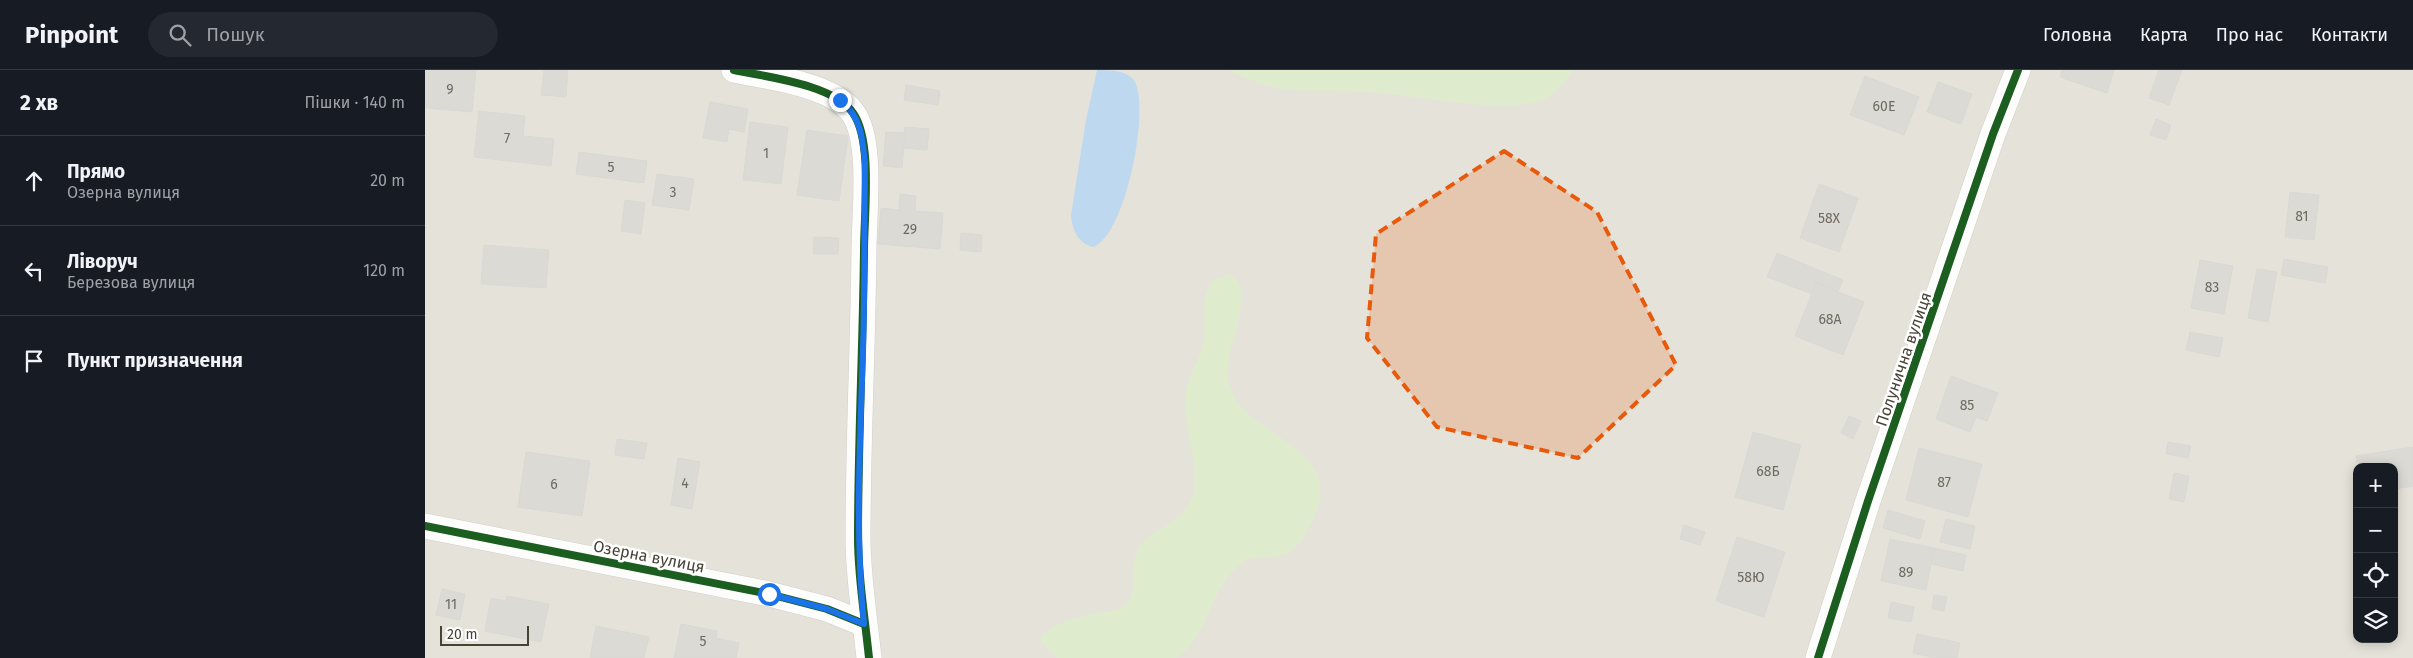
<!DOCTYPE html>
<html lang="uk">
<head>
<meta charset="utf-8">
<style>
	:root { --surface:#171b24; --page:#242831; --text:#f1f3f6; --muted:#9ea1a6; --line:#363941 }
	body { margin:0; font-family:"Fira Sans",sans-serif; background:var(--page); color:var(--text) }
	.controls { position:absolute; right:15px; bottom:15px; display:grid; overflow:hidden; border-radius:10px; box-shadow:0 2px 12px #0003 }
	.controls button { width:45px; height:45px; display:grid; place-items:center; padding:0; border:0; border-bottom:1px solid var(--line); background:var(--surface); color:var(--text); font:25px sans-serif }
	.scale { position:absolute; left:15px; bottom:12px; width:89px; box-sizing:border-box; padding-left:5px; border:2px solid #484337; border-top:0; font-size:14px; line-height:18px; white-space:nowrap; color:#484337; -webkit-text-stroke:4px #fff; paint-order:stroke }
	.stop { position:absolute; width:15px; height:15px; margin:-11px; border:4px solid #1a73e8; border-radius:50%; background:#fff }
	.stop.end { background:#1a73e8; border-color:#fff; box-shadow:0 1px 5px #0008 }
	.list { margin:0; padding:0; list-style:none }
	h2 { display:flex; justify-content:space-between; align-items:center; height:65px; margin:0; padding:0 20px; font-size:21px }
	h2 small { font-size:16px; font-weight:400; color:var(--muted) }
	.list li { display:grid; grid-template-columns:32px 1fr auto; gap:15px; align-items:center; box-sizing:border-box; height:90px; padding:0 20px; border-top:1px solid var(--line) }
	.list b { display:block; font-size:19px; white-space:nowrap }
	.list p { margin:0; font-size:16px; white-space:nowrap; color:var(--muted) }
	.list em { font-size:16px; font-style:normal; color:var(--muted) }
	.icon { flex:none; width:28px; height:28px; fill:none; stroke:currentColor; stroke-width:2; stroke-linecap:round; stroke-linejoin:round }
	.map { position:relative; flex:none; width:1988px; height:588px; overflow:hidden }
	header { display:flex; align-items:center; gap:30px; box-sizing:border-box; height:70px; padding:0 25px; background:var(--surface); border-bottom:1px solid var(--line) }
	header strong { font-size:24px }
	nav { display:flex; gap:28px; margin-inline-start:auto; font-size:18px }
	.search { width:350px; height:45px; background:var(--page); display:flex; align-items:center; gap:12px; box-sizing:border-box; padding:0 18px; border-radius:28px; color:var(--muted); font-size:19px }
	main { display:flex }
	aside { flex:1; background:var(--surface) }
	.map>svg:first-child { display:block }
	.residential { fill:#e5e3d9; fill-rule:evenodd }
	.green { fill:#deeccd }
	.water { fill:#bdd8ef }
	.building { fill:#dcdad4; stroke:#dad8d2 }
	.lines { fill:none; stroke-linecap:round; stroke-linejoin:round }
	.minor-casing { stroke:#d0ceca; stroke-width:26 }
	.minor { stroke:#fdfdfc; stroke-width:25 }
	.cycleway-casing { stroke:#fff; stroke-width:11 }
	.cycleway { stroke:#1b5e20; stroke-width:8 }
	.route { stroke:#1a73e8; stroke-width:6 }
	.marked { fill:#e8590c; fill-opacity:0.2; stroke:#e8590c; stroke-width:4; stroke-dasharray:10 6; stroke-linejoin:round }
	.labels { text-anchor:middle; stroke-width:5; stroke-linejoin:round; paint-order:stroke }
	.number-label { font-size:14px; fill:#6e6a5f }
	.street-label { font-size:16px; fill:#484337; stroke:#fff }
</style>
</head>
<body>
<header>
<strong>Pinpoint</strong>
<div class="search"><svg class="icon" aria-label="search" viewBox="0 0 24 24"><circle cx="10" cy="10" r="6"/><path d="M15 15l6 6"/></svg>Пошук</div>
<nav><a>Головна</a><a>Карта</a><a>Про нас</a><a>Контакти</a></nav>
</header>
<main>
<aside>
<h2>2 хв<small>Пішки · 140 m</small></h2>
<ul class="list">
<li><svg class="icon" aria-label="ahead" viewBox="0 0 24 24"><path d="M12 20V5M6 11l6-6 6 6"/></svg><div><b>Прямо</b><p>Озерна вулиця</p></div><em>20 m</em></li>
<li><svg class="icon" aria-label="left" viewBox="0 0 24 24"><path d="M17 20v-9H6M10 6l-5 5 5 5"/></svg><div><b>Ліворуч</b><p>Березова вулиця</p></div><em>120 m</em></li>
<li><svg class="icon" aria-label="arrive" viewBox="0 0 24 24"><path d="M6 21V4h12l-3 4 3 4H6"/></svg><div><b>Пункт призначення</b></div></li>
</ul>
</aside>
<div class="map">
<svg width="1988" height="588" viewBox="0 0 1988 588">
	<rect width="100%" height="100%" fill="#f2f1ec"/>
	<path class="residential" d="M0,0h1988v588h-1988zM1932,397h37v172h-37z"/>
	<g class="green">
		<path d="M804,0h344c-10,14 -20,27 -36,32 -43,11 -121,-7 -167,-10 -30,-2 -61,1 -91,-4 -17,-3 -34,-10 -50,-18z"/>
		<path d="M804,204l8,5c16,33 -18,72 -7,108 16,50 114,60 85,127 -6,14 -12,29 -25,38 -14,9 -33,1 -47,10 -33,23 -34,73 -66,96h-120l-16,-16v-6c13,-13 35,-18 52,-22 10,-2 21,-2 29,-7 20,-12 6,-39 15,-56 12,-23 45,-27 54,-51 11,-26 -6,-70 -6,-98 0,-22 15,-40 19,-61 3,-20 -5,-47 11,-62z"/>
	</g>
	<path class="water" d="M672,0c12,0 28,0 36,9 19,23 -7,157 -40,168 -15,-3 -21,-18 -22,-32l15,-95z"/>
	<g class="building">
		<polygon points="0,0 51,0 47,42 0,38"/>
		<polygon points="119,0 143,0 141,27 116,25"/>
		<polygon points="1637,0 1689,0 1682,23 1635,7"/>
		<polygon points="1734,0 1757,0 1744,35 1724,28"/>
		<polygon points="1440,6 1494,27 1479,65 1425,45"/>
		<polygon points="1513,12 1547,24 1536,54 1502,42"/>
		<polygon points="481,15 515,21 513,35 479,30"/>
		<polygon points="285,32 323,39 319,62 304,59 302,72 278,68"/>
		<polygon points="54,41 100,46 98,66 129,69 126,96 49,87"/>
		<polygon points="1731,49 1746,55 1741,70 1725,65"/>
		<polygon points="325,52 363,57 356,114 318,110"/>
		<polygon points="480,57 504,59 502,80 478,78"/>
		<polygon points="382,60 423,66 414,131 372,125"/>
		<polygon points="461,62 480,63 477,98 458,96"/>
		<polygon points="154,82 222,91 219,113 151,104"/>
		<polygon points="232,104 269,109 264,140 227,135"/>
		<polygon points="1394,114 1433,128 1414,182 1375,168"/>
		<polygon points="1865,122 1894,125 1889,170 1860,167"/>
		<polygon points="475,124 491,126 490,141 518,143 515,179 453,174 456,138 474,140"/>
		<polygon points="200,130 220,133 216,164 196,161"/>
		<polygon points="536,163 557,165 556,182 535,180"/>
		<polygon points="389,167 414,168 413,184 388,184"/>
		<polygon points="59,175 124,180 121,218 56,214"/>
		<polygon points="1352,183 1418,210 1413,222 1391,213 1387,224 1342,207"/>
		<polygon points="1859,189 1903,197 1900,213 1856,205"/>
		<polygon points="1775,190 1808,196 1799,244 1766,238"/>
		<polygon points="1832,199 1852,202 1843,252 1823,248"/>
		<polygon points="1391,213 1439,232 1418,285 1370,266"/>
		<polygon points="1765,262 1798,268 1794,287 1761,280"/>
		<polygon points="1526,306 1573,323 1562,351 1551,347 1545,362 1511,349"/>
		<polygon points="1424,346 1436,351 1428,369 1416,363"/>
		<polygon points="1328,362 1376,375 1358,440 1310,427"/>
		<polygon points="192,369 222,373 219,389 190,385"/>
		<polygon points="1743,372 1766,376 1763,388 1741,384"/>
		<polygon points="1988,377 1988,416 1969,419 1969,397 1933,397 1931,386"/>
		<polygon points="1494,378 1557,394 1543,447 1481,430"/>
		<polygon points="101,382 165,391 157,446 93,437"/>
		<polygon points="253,388 275,392 267,439 246,435"/>
		<polygon points="1749,403 1764,406 1759,432 1744,429"/>
		<polygon points="1463,440 1500,451 1495,469 1458,458"/>
		<polygon points="1521,449 1550,456 1545,479 1515,472"/>
		<polygon points="1259,455 1280,462 1275,475 1255,469"/>
		<polygon points="1312,467 1360,482 1339,547 1291,531"/>
		<polygon points="1465,469 1509,478 1501,520 1456,511"/>
		<polygon points="1509,478 1541,485 1538,501 1506,494"/>
		<polygon points="17,519 40,524 35,550 11,545"/>
		<polygon points="1509,525 1522,527 1519,541 1507,539"/>
		<polygon points="82,526 124,534 116,572 60,561 66,528 81,531"/>
		<polygon points="1466,532 1489,537 1486,552 1463,548"/>
		<polygon points="256,554 292,561 291,568 314,573 311,588 249,588"/>
		<polygon points="171,556 224,567 219,588 165,588"/>
		<polygon points="1492,564 1535,573 1532,588 1510,588 1488,583"/>
	</g>
	<g class="lines">
		<g class="minor-casing">
			<g id="minor">
				<path d="M309,0c32,7 99,14 119,43 20,28 11,102 11,137 -1,96 -6,192 -6,288 0,40 7,80 11,120"/>
				<polyline points="0,456 344,524 402,539 439,554"/>
				<polyline points="1393,588 1443,431 1568,64 1593,0"/>
			</g>
		</g>
		<use href="#minor" class="minor"/>
		<g class="cycleway-casing">
			<g id="cycleway">
				<path d="M309,0c32,7 99,14 119,43 20,28 11,102 11,137 -1,96 -6,192 -6,288 0,40 7,80 11,120"/>
				<polyline points="0,456 344,524 402,539 439,554"/>
				<polyline points="1393,588 1443,431 1568,64 1593,0"/>
			</g>
		</g>
		<use href="#cycleway" class="cycleway"/>
	</g>
	<g class="lines">
		<path class="route" d="M344,524l58,15 37,15c-9,-91 -4,-182 -1,-273 2,-62 1,-125 2,-187 -2,-25 -4,-48 -25,-64"/>
	</g>
	<path class="marked" d="M1079,81l93,61 79,153 -98,93 -141,-31 -70,-89 9,-104z"/>
	<g class="labels">
		<g class="number-label">
			<text x="25" y="24">9</text>
			<text x="1459" y="41">60Е</text>
			<text x="82" y="73">7</text>
			<text x="341" y="88">1</text>
			<text x="186" y="102">5</text>
			<text x="248" y="127">3</text>
			<text x="1877" y="151">81</text>
			<text x="1404" y="153">58Х</text>
			<text x="485" y="164">29</text>
			<text x="1787" y="222">83</text>
			<text x="1405" y="254">68А</text>
			<text x="1542" y="340">85</text>
			<text x="1343" y="406">68Б</text>
			<text x="1519" y="417">87</text>
			<text x="260" y="418">4</text>
			<text x="129" y="419">6</text>
			<text x="1481" y="507">89</text>
			<text x="1326" y="512">58Ю</text>
			<text x="26" y="539">11</text>
			<text x="278" y="576">5</text>
		</g>
		<g class="street-label">
			<text transform="translate(1478 289) rotate(-71)" y="6">Полунична вулиця</text>
			<text transform="translate(224 486) rotate(11)" y="6">Озерна вулиця</text>
		</g>
	</g>
</svg>
<div class="controls">
<button>+</button>
<button>−</button>
<button><svg class="icon" aria-label="locate" viewBox="0 0 24 24"><circle cx="12" cy="12" r="6"/><path d="M12 2v4M12 18v4M2 12h4M18 12h4"/></svg></button>
<button><svg class="icon" aria-label="layers" viewBox="0 0 24 24"><path d="M12 4l9 5-9 5-9-5zM3 14l9 5 9-5"/></svg></button>
</div>
<div class="scale">20 m</div>
<div class="stop" style="left:344px;top:524px"></div>
<div class="stop end" style="left:415px;top:30px"></div>
</div>
</main>
</body>
</html>
